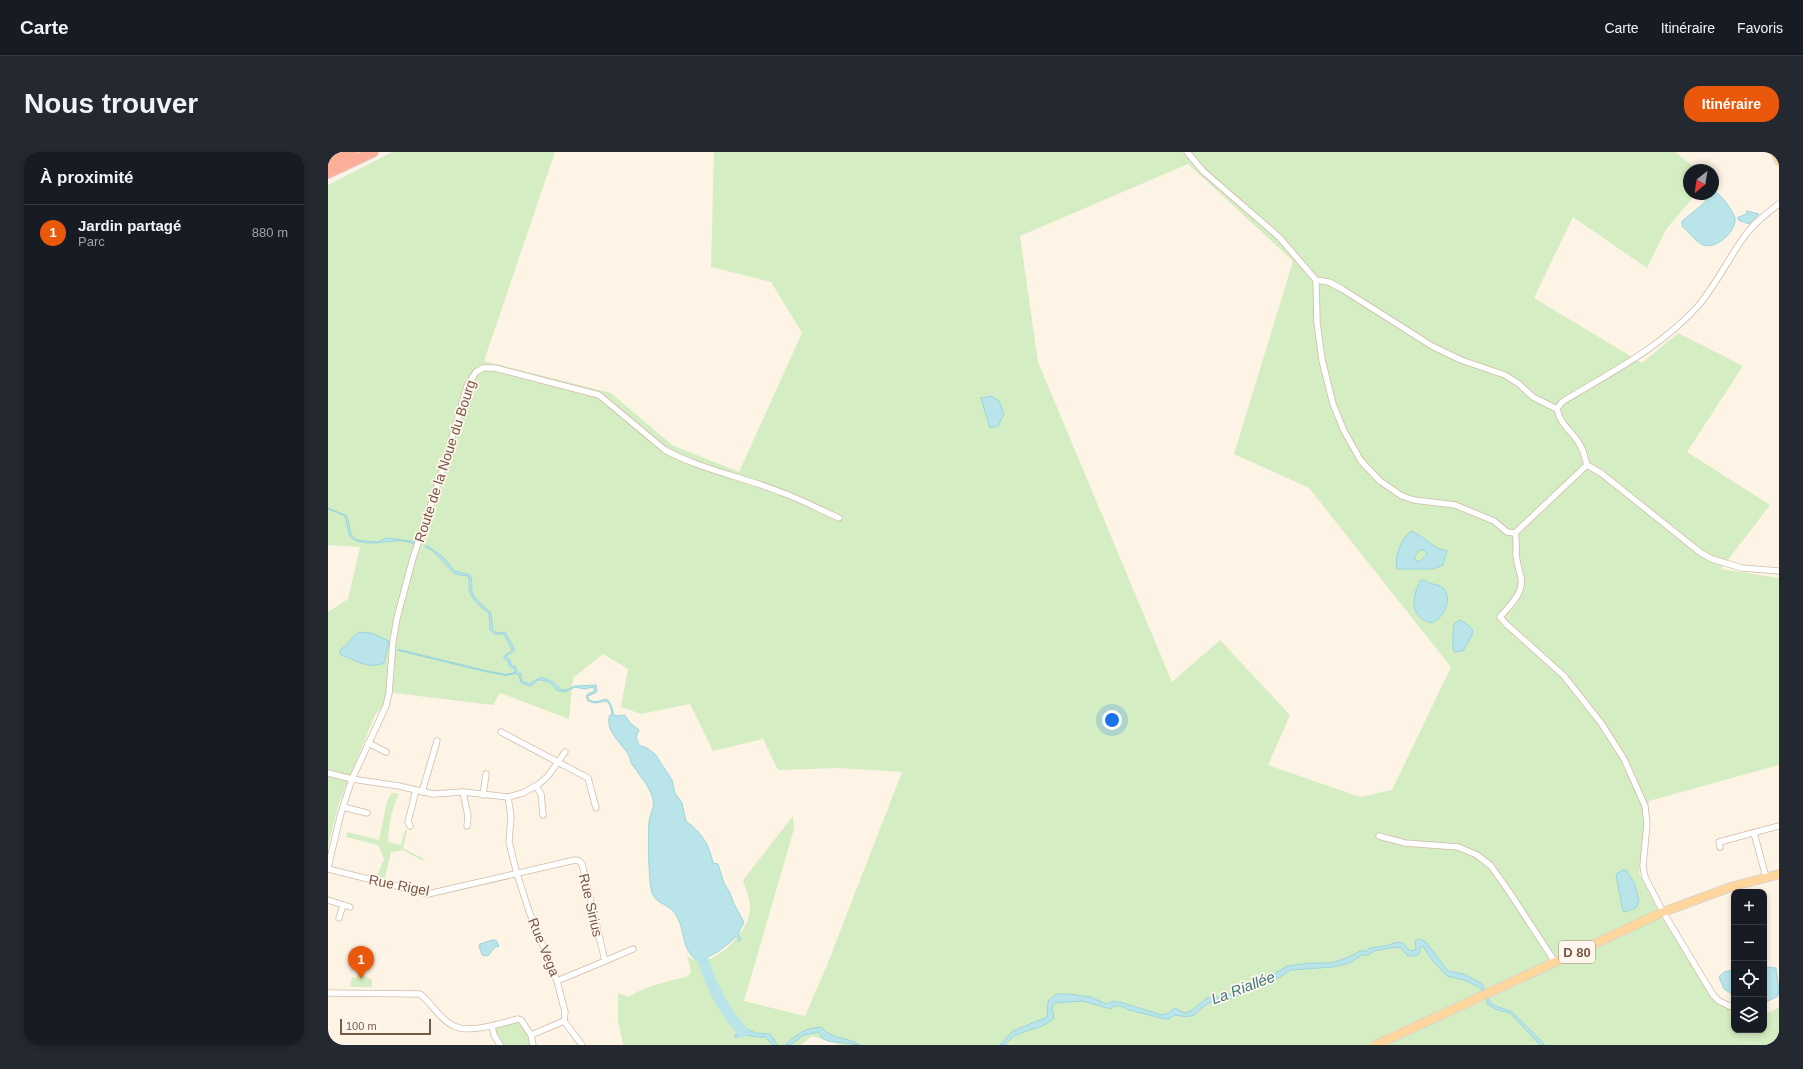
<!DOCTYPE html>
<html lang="fr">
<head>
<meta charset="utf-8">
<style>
	:root { --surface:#171b24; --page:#242831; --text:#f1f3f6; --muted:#9ea1a6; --line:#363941; --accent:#ea580c }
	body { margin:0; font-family:Helvetica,sans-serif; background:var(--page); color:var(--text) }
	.controls { position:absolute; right:12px; bottom:12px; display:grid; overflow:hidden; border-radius:8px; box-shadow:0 2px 6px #0003 }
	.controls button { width:36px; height:36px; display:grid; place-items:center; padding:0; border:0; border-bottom:1px solid var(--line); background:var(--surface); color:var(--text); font:20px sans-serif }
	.compass { position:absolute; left:1355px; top:12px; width:36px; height:36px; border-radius:50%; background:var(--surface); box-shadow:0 2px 6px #0003; rotate:210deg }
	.scale { position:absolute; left:12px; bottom:10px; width:91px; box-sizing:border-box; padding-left:4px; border:2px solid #7a5848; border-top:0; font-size:11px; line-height:14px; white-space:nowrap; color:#7a5848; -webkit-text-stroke:3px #fff7ed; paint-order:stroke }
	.you { position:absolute; left:784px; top:568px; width:14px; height:14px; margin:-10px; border:3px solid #fff; border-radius:50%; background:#1a73e8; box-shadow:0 0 0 6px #1a73e833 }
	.badge { display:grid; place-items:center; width:26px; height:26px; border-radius:50%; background:var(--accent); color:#fff; font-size:13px; font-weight:700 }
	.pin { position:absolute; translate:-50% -33px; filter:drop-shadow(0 1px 2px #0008) }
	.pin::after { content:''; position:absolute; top:21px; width:14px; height:12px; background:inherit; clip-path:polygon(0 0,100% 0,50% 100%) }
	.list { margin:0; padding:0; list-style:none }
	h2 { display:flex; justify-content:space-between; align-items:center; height:52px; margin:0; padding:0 16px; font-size:17px }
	h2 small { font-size:13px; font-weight:400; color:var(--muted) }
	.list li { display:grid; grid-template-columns:26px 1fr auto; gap:12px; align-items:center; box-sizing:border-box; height:56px; padding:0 16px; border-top:1px solid var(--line) }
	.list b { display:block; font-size:15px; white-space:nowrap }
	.list p { margin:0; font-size:13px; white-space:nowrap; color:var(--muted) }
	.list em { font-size:13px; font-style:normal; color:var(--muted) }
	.icon { flex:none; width:22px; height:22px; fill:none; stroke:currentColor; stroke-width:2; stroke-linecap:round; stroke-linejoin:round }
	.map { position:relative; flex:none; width:1451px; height:893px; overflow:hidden; border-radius:16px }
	header { display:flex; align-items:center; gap:24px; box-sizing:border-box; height:56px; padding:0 20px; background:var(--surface); border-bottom:1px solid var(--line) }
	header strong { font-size:19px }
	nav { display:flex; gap:22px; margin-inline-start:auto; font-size:14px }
	.intro { display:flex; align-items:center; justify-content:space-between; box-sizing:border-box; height:96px; padding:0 24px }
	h1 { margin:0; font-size:28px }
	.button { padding:10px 18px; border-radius:16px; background:var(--accent); color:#fff; font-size:14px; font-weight:700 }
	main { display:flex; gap:24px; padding:0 24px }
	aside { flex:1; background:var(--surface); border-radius:16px; box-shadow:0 2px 6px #0003 }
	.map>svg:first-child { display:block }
	.green { fill:#d5edc2; fill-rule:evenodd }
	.water { fill:#b8e4ea; stroke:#9dd5dc; fill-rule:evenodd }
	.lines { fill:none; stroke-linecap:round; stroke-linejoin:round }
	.stream { stroke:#9dd5dc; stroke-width:2 }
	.river { stroke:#b8e4ea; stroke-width:11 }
	.street-casing { stroke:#d1baaa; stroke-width:7 }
	.primary-casing { stroke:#dcd4cf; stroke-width:10 }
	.highway-casing { stroke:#dcd4cf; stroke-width:12 }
	.street { stroke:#fff; stroke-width:5.5 }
	.primary { stroke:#ffd69b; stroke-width:8 }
	.highway { stroke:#fdae98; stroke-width:10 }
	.labels { text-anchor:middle; stroke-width:3.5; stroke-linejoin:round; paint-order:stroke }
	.shield { fill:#fff7ed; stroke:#a2887a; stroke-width:1 }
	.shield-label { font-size:13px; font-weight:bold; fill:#7a5848 }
	.street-label { font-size:14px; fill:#7a5848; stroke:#fff7ed }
	.water-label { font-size:15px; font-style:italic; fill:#3a7780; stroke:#fff7ed }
</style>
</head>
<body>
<header>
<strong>Carte</strong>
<nav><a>Carte</a><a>Itinéraire</a><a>Favoris</a></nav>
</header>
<div class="intro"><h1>Nous trouver</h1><a class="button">Itinéraire</a></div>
<main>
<aside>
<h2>À proximité<small></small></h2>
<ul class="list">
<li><span class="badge">1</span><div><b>Jardin partagé</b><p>Parc</p></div><em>880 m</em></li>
</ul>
</aside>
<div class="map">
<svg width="1451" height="893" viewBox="0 0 1451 893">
	<rect width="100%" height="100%" fill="#fef4e5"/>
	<g class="green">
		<path d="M64,0h163l-71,209 127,32 61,52 67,27 63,-139 -31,-51 -60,-15 3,-115h961l23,18h-9v24h7l-29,34 -20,40 -74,-51 -39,81 108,65 36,-30 65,33 -56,86 83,53 -49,64 58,9v187l-130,36 -10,72 23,45 58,88 14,1v23h30v-19l6,1 9,-5v38h-938l-29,-9 -11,9h-178l-5,-25v-27l10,4c17,-11 37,-15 57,-20l4,-2 2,-4 -4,-15c5,3 10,6 17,5 20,-5 47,-33 46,-54 0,-9 -5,-19 -7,-27l50,-64 1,13 -50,172 61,15 22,-51 75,-193 -63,-4 -61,2 -15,-31 -50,12 -23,-47 -49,10 -20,-7 7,-38 -25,-15 -30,24 -4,41 -69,-26 -7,12 -99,-12 -19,22 -36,88 -11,43v-234l20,-13 12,-52 -32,-2v-360zM860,12l105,97 -59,193 75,34 142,179 -59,123 -32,7 -92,-32 22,-50 -70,-75 -48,42 -134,-320 -18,-126z"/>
		<path d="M64,641l7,1c-8,15 -10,31 -11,48l13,3 4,-15 2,1 -4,17 19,10 3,4 -22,-12 -12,2 -6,26 -8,-2 7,-17 -6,-14 -32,-8 1,-5 32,8 8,-39z"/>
		<polygon points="30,820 44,828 44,835 22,835 24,825 29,826"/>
		<polygon points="189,870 195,875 203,893 174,893 171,890 168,877 170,874"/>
	</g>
	<g class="water">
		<path d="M1386,39c7,3 19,20 21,27 2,13 -19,32 -32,27 -7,-3 -15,-14 -21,-19v-5l20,-16z"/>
		<polygon points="1419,59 1431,62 1421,72 1410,68 1410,65 1417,63"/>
		<polygon points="663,244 671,249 676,262 670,274 662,276 653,246"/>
		<path d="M0,356l19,8 4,18 5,6 21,2 10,-4 30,4 -2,3c-18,-12 -44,7 -65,-8l-5,-21 -17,-7z"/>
		<path d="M1083,379l8,4 18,13 10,3 -4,14 -10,4h-36c-3,-11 4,-31 14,-38zM1091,398h4l4,3 -1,3 -7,6 -5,-3z"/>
		<path d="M98,393l17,12 12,14 15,4c3,6 1,10 2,16 3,10 12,15 19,22l2,17 4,3 8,-1 9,16v3l-8,5 4,4 1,5 5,2 1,4 4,3 1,7 7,3 12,-7 12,5 7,7 7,1 8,-4 21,-1 1,6 -2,2 -7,3v3c14,10 19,-14 26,16l4,1 7,-1 5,8 9,7 -3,7 3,8 8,3 8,6 17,26 3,13 7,10 4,18c16,12 23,23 27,42l5,1 6,19 6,10 4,11 10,18 -6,12 3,5 -2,3 -2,-6c-11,10 -26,23 -41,24 -15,-13 -10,-25 -18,-41 -7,-16 -19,-13 -25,-24 -5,-8 -5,-62 -4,-73 1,-8 6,-15 4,-23 -4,-14 -14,-24 -22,-36 -1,-3 -1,-6 -3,-9 -7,-11 -24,-25 -18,-39h2c-1,-5 -1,-11 -6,-14l-11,2 -7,-2 -2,-5 3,-3 5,-1v-5l-10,2 -9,-2 -10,5 -9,-2c-4,-8 -10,-10 -18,-10l-7,6 -10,-3 -2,-8 -4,-2 -1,-5 -5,-2 -1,-5 -4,-3v-2l8,-6 -8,-16h-9l-5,-4 -1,-17c-7,-5 -20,-15 -20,-25 0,-5 1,-7 -1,-12l-13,-2 -23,-24 -7,-3z"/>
		<path d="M1093,428c5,0 5,2 9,3 4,2 8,1 12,4 12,10 2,31 -10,36 -23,-5 -21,-26 -11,-43z"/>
		<path d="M1132,468l7,4 6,6 -1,5 -9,16 -9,1c-2,-5 -1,-22 0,-28z"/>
		<path d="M31,480l12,1 18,8 -5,22c-17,7 -27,-3 -43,-8l-2,-4c8,-5 12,-13 20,-19z"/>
		<polygon points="1295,718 1298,718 1306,730 1311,749 1308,756 1296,760 1294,756 1288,722"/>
		<path d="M1091,787l7,3 22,29 16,3 18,10 9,20 21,8 33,33h-5l-30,-32 -12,-3 -10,-5 -7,-17 -17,-8 -17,-4 -15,-16 -9,-14 -2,1 -2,7 -4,2h-7l-8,-9 -10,1 -16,3 -6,4h-6l-12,8 -17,4 -42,3 -14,9 -23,8h-6c-6,5 -10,10 -18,12 -6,2 -13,0 -19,3 -18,9 -11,18 -36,13l-7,4h-3l-36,-9 -8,-4h-8l-2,3 -29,-8 -27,2 -3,4 2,11c-13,14 -38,10 -49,27h-5l13,-14 34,-14 1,-16 8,-7h13l22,3 15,7 8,-3 9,2 39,12 7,-2 5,-5 11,5 6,-2 16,-13 19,-2 9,-4 9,-9h9l15,-8 6,-1 13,-8 24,-3h20l18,-6 11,-6h6c6,-6 11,-3 18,-5 7,-1 11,-5 19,-3l6,7 4,1 3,-2 -1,-8z"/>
		<polygon points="164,788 168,788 171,794 166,796 160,804 154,803 151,794 152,792"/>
		<polygon points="1436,815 1448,816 1451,838 1450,844 1436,851"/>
		<polygon points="1406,818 1406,843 1396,837 1391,825 1396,820"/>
		<path d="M493,875c10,12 26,10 39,18l-32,-4 -6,-3 -3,-6 -15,3 -14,10h-5c14,-12 18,-16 36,-18z"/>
		<polygon points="416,876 428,881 442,882 450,893 445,893 437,885 429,885 415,882 408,886 406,884"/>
	</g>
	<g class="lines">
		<polyline class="stream" points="71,498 157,519 178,523 187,521"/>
		<path class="river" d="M375,807c7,26 22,53 40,73"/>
		<g class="street-casing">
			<g id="street">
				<polyline points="859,0 875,19 951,85 988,128 989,170 994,208 1005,252 1016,279 1033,309 1052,329 1074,344 1086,348 1127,353 1166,369 1179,380 1187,381"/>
				<polyline points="988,128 1001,130 1014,137 1104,194 1133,208 1177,223 1191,232 1205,245 1229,257"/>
				<polyline points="1259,313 1273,321 1373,401 1384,407 1414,416 1451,419"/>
				<polyline points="173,580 260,626 268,656"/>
				<polyline points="40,591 58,600"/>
				<polyline points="0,621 24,627 71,634 105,642 135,640 180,645 195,641 211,632 220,624 237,600"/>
				<polyline points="208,634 213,642 215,663"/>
				<polyline points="94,640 109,589"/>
				<polyline points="135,640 140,664 139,674"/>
				<polyline points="155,643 158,622"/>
				<polyline points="180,645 183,664 181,690 189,722 201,759 229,829 237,860 236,869"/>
				<polyline points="15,655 39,661"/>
				<polyline points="82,674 80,670 88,638"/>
				<polyline points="1426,681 1438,725"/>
				<polyline points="1051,684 1077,691 1130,695 1149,703 1163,714 1182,741 1227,810"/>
				<polyline points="1392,695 1391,690 1451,674"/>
				<path d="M0,715l13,-54 11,-34 34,-73 3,-13 4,-52 4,-23 16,-60 32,-96 22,-76 9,-14 7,-4h12l104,27 66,55c37,20 79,27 118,43 19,7 38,17 56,25"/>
				<polyline points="0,717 100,742 247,708 251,709 254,712 277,809 229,829"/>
				<polyline points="0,748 22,755"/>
				<polyline points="11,766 15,753"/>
				<polyline points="277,809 305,797"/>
				<path d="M0,841l92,1c12,9 20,26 34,32 15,8 48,-3 64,-7l3,1 10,15 2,10"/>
				<path d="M1406,856l-15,-7 -6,-6 -50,-83 -18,-35 -2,-11 4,-42 -2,-18 -21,-47 -23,-36 -37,-47 -59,-53 -5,-6c10,-12 24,-24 21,-40 -2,-7 -4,-15 -5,-22 0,-7 1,-14 -1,-22l72,-68c-2,-6 -3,-13 -6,-18 -7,-15 -20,-20 -24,-38l5,-7c49,-30 97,-53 136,-96 18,-21 30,-47 46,-69 9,-13 22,-23 35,-33"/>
				<polyline points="236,869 254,893"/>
				<polyline points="164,874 166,883 172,893"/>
				<polyline points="203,883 236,869"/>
			</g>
		</g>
		<g class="primary-casing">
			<g id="primary">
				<polyline points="1447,0 1451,9"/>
				<polyline points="1048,893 1335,760 1403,735 1451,722"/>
			</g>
		</g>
		<g class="highway-casing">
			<g id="highway">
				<polyline points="0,11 24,0"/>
				<polyline points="0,21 45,0"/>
			</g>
		</g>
		<use href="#street" class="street"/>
		<use href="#primary" class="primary"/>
		<use href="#highway" class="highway"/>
	</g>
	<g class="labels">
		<rect class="shield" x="1231" y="789" width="36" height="22" rx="3"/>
		<g class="shield-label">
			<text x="1249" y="805">D 80</text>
		</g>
		<g class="street-label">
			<text transform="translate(117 309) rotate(-72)" y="5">Route de la Noue du Bourg</text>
			<text transform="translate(71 733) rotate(11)" y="5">Rue Rigel</text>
			<text transform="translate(263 753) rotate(77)" y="5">Rue Sirius</text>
			<text transform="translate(216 795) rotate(68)" y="5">Rue Vega</text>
		</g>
		<g class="water-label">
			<text transform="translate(915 836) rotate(-21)" y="5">La Riallée</text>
		</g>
	</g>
</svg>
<div class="controls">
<button>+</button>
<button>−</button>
<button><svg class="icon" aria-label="locate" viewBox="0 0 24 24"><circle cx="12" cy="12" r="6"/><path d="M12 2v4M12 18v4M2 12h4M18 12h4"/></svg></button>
<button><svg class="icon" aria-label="layers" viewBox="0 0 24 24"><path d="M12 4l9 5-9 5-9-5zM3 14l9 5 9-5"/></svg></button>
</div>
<svg class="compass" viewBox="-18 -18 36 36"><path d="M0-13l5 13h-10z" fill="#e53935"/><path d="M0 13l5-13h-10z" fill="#9ea1a6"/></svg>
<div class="scale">100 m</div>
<div class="you"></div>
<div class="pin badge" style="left:33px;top:827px">1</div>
</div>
</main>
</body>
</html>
